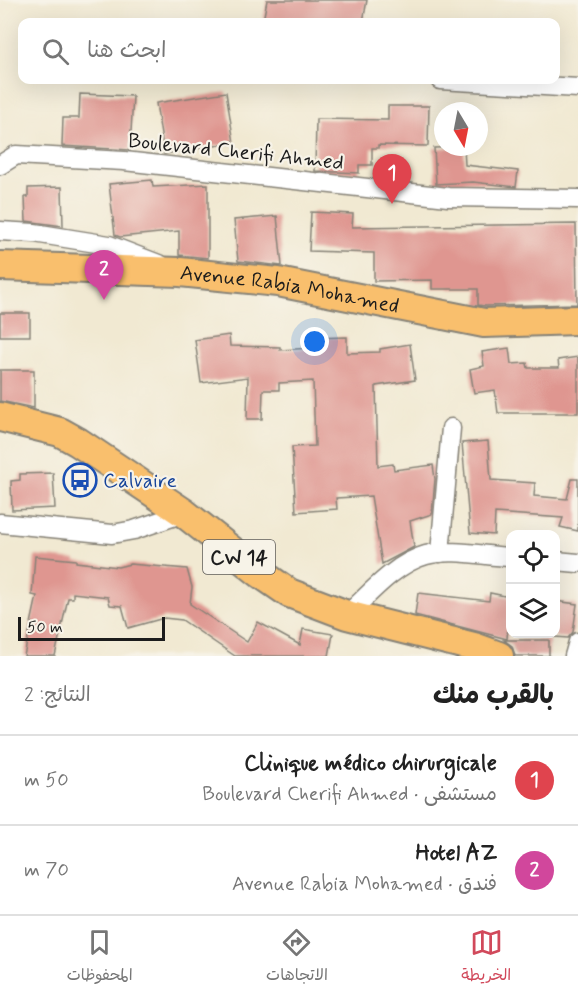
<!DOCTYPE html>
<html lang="ar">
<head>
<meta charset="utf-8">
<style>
	:root { --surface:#fff; --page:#f6f6f6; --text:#222; --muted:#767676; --line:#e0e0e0; --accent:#d1495b }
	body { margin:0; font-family:Mynerve,"Playpen Sans Arabic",sans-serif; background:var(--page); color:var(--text); direction:rtl }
	.controls { position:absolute; right:18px; bottom:18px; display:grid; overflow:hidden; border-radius:12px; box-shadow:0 6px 24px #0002 }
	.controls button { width:54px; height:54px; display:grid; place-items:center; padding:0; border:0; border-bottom:2px solid var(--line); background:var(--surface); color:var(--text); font:30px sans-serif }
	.compass { position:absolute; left:434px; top:102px; width:54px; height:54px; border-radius:50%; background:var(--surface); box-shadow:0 6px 24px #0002; rotate:170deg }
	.scale { position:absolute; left:18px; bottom:15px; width:147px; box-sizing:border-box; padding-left:6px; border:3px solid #1c1c1c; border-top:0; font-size:16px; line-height:21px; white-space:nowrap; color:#1c1c1c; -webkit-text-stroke:4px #f7f3e8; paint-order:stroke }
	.you { position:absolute; left:315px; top:342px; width:21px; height:21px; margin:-15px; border:4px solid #fff; border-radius:50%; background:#1a73e8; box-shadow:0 0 0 9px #1a73e833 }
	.badge { display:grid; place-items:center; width:39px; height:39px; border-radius:50%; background:var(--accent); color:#fff; font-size:20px; font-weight:700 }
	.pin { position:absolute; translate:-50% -50px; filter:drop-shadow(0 2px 3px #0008) }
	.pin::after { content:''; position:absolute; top:32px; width:21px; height:18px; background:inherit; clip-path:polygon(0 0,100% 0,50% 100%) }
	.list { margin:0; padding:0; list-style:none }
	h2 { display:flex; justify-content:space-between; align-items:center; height:78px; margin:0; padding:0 24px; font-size:26px }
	h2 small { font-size:20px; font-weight:400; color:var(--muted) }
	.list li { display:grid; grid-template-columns:39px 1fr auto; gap:18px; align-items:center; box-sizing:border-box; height:90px; padding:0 24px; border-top:2px solid var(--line) }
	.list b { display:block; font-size:22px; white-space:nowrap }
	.list p { margin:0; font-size:20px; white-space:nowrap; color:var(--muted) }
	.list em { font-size:20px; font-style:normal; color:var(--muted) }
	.icon { flex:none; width:33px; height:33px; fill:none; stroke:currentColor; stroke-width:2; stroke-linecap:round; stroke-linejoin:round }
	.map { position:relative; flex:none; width:578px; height:656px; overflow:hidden; direction:ltr }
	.search { position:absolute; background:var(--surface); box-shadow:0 6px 24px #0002; left:18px; right:18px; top:18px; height:66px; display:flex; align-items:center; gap:15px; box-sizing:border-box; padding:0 21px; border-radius:12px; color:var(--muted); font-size:22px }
	.sheet { height:258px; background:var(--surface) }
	nav { display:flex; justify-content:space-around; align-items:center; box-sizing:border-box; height:84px; border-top:2px solid var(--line); background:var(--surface); font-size:16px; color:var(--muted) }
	nav a { display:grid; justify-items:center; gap:3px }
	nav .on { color:var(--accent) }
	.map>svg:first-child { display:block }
	.building { fill:#df9690 }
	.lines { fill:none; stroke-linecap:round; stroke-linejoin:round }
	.street-casing { stroke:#868277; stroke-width:21 }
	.primary-casing { stroke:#868277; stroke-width:32 }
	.street { stroke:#fff; stroke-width:18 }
	.primary { stroke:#f9bf6d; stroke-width:28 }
	.labels { text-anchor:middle; stroke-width:4.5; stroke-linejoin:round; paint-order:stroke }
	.shield { fill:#f7f3e8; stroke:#5e5c59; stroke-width:1.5 }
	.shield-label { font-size:20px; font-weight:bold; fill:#1c1c1c }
	.street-label { font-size:21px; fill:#1c1c1c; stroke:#f7f3e8 }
	.transit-label { font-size:21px; fill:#164399; stroke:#f7f3e8; text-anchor:start }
</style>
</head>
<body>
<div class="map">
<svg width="578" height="656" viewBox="0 0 578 656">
	<rect width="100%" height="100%" fill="#f7f3e8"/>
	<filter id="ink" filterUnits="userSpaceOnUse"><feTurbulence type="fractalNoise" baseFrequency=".0167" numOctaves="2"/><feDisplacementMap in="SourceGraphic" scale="12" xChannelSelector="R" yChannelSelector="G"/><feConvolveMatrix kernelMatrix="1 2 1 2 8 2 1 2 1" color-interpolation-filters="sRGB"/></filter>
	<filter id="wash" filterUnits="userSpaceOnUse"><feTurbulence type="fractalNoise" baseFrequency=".008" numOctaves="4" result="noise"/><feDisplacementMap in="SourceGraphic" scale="24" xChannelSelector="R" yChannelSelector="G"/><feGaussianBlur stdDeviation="1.35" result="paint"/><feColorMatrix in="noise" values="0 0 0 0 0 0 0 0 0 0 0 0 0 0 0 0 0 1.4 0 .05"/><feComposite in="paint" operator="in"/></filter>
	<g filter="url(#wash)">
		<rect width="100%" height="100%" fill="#f1e9d2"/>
		<g id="blocks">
			<g class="building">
				<polygon points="267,0 367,0 363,22 263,21"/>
				<polygon points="226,92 234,143 164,154 156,103"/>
				<polygon points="80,94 133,96 130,150 62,146 63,118 79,118"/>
				<polygon points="388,106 429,106 428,146 378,145 378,148 372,148 372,165 359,165 359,173 315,171 316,119 388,120"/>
				<polygon points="464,147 465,165 518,171 516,187 473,182 436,184 434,148"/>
				<polygon points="152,180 153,187 208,184 208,258 179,255 179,231 120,237 115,235 109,184"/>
				<polygon points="62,187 63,226 26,221 25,197 28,197 28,188"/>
				<polygon points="311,212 353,214 352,227 576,224 577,304 485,306 478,305 478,289 432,289 432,280 374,281 374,253 309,251"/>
				<polygon points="277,216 282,266 238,261 234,220"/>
				<rect x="0" y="313" width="30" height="23"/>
				<polygon points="229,335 230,346 280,347 280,350 312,348 312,338 347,337 347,353 380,352 380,349 410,344 415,380 376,386 378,466 393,464 394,470 433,465 435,479 432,514 410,521 414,547 382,564 371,496 336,498 337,509 296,512 292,447 315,446 313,381 279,383 279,390 263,390 262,419 247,419 248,377 201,383 195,340"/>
				<polygon points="509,348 511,364 527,363 528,368 559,368 558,360 578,357 578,413 498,413 495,390 474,393 470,369 484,366 482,352"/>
				<polygon points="0,370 34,370 34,408 0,401"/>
				<polygon points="488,441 491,480 535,483 534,496 567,499 572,479 578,479 578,531 560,527 563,518 495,513 494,535 470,533 462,443"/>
				<polygon points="53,473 55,508 12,510 11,481 20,480 20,474"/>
				<polygon points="35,556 76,560 76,562 118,567 130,564 187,569 192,587 190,604 247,642 258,622 300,645 303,629 333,634 329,656 235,656 182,620 164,618 128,628 122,606 110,605 108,597 73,593 73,598 68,598 55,656 24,656 37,596 32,595"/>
				<polygon points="418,593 489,601 490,593 510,597 507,639 415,615"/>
				<polygon points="555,601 577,604 573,632 568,638 555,637"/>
				<polygon points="504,640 549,640 549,656 515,656 512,646"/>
			</g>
		</g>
	</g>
	<g filter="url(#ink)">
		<use href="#blocks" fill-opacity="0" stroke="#868277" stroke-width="1.5"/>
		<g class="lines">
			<g class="street-casing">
				<g id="street">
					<polyline points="440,80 578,88"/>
					<polyline points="0,165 16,155 124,161 448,197 578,199"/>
					<polyline points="0,231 34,233 109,245 161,265"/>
					<polyline points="0,523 112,534 134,530 184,513"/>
					<polyline points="440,553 451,428"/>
					<polyline points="556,561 578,563"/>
					<path d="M347,615c22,-21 49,-52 79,-60 25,-7 58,1 84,2"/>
					<polyline points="574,656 578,642"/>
				</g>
			</g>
			<g class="primary-casing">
				<g id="primary">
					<path id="s1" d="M0,266l180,6 98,10 206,41 94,-3"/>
					<polyline points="0,417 60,432 78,442 184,513 260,573 289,593 347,615 474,647 499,656"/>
				</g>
			</g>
			<use href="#street" class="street"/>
			<use href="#primary" class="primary"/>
		</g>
	</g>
	<defs>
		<g id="bus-ring" transform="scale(1.725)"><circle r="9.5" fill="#f7f3e8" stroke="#1a4fb4" stroke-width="1.5"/><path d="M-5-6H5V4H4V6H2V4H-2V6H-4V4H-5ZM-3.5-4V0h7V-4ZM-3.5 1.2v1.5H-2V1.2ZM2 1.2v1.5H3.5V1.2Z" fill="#1a4fb4"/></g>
	</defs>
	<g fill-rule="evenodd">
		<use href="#bus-ring" x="80" y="480"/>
	</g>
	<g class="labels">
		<rect class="shield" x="203" y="540" width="72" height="34" rx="4.5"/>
		<g class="shield-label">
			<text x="239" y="564">CW 14</text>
		</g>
		<g class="street-label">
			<text transform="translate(236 151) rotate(6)" y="7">Boulevard Cherifi Ahmed</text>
			<text dy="7" stroke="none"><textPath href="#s1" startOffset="291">Avenue Rabia Mohamed</textPath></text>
		</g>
		<g class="transit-label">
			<text x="103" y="487">Calvaire</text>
		</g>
	</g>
</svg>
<div class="controls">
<button><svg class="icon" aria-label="locate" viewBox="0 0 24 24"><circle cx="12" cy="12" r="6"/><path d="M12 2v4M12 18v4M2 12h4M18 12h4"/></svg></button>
<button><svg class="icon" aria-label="layers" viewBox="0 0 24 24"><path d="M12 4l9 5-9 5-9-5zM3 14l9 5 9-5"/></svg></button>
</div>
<svg class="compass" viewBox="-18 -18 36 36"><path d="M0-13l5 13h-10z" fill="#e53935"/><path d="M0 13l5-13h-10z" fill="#767676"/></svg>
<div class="scale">50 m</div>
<div class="you"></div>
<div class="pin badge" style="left:392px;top:204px;background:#e0444e">1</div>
<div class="pin badge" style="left:104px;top:300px;background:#d1479c">2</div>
<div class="search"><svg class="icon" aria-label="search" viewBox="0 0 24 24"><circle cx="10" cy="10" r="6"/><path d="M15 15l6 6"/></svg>ابحث هنا</div>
</div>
<section class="sheet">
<h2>بالقرب منك<small>النتائج: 2</small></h2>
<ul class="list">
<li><span class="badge" style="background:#e0444e">1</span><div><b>Clinique médico chirurgicale</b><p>مستشفى · Boulevard Cherifi Ahmed</p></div><em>50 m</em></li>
<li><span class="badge" style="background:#d1479c">2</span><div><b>Hotel AZ</b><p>فندق · Avenue Rabia Mohamed</p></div><em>70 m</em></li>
</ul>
</section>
<nav>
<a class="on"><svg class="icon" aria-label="map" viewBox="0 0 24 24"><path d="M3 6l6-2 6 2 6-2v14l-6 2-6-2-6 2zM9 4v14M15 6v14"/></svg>الخريطة</a>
<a><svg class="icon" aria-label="directions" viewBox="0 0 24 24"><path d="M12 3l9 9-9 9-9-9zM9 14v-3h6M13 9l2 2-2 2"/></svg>الاتجاهات</a>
<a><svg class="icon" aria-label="saved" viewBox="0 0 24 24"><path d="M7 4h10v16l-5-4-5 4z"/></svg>المحفوظات</a>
</nav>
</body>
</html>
